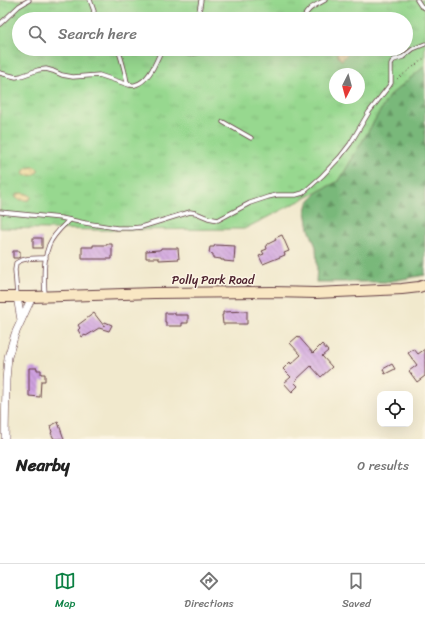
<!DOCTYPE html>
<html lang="en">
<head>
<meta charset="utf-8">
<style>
	:root { --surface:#fff; --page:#f6f6f6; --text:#222; --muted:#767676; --line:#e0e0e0; --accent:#0b8043 }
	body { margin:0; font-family:Sriracha,sans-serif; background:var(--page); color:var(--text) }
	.controls { position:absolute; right:12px; bottom:12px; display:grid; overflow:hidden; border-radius:8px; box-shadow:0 4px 16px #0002 }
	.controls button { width:36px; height:36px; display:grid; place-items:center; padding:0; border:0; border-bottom:1px solid var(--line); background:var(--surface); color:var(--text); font:20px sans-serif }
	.compass { position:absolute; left:329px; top:68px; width:36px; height:36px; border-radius:50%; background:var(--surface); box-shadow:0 4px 16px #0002; rotate:186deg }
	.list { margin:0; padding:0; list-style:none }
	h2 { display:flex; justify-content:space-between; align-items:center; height:52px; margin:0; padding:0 16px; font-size:17px }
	h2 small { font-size:13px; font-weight:400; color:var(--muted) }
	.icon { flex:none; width:22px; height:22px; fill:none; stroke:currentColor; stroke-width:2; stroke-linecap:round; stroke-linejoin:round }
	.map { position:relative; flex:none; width:425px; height:439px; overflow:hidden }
	.search { position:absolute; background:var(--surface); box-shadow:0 4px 16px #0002; left:12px; right:12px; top:12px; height:44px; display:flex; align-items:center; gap:10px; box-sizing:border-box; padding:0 14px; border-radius:22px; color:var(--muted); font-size:15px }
	.sheet { height:124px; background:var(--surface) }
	nav { display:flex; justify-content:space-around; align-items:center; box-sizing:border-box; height:56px; border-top:1px solid var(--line); background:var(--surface); font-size:11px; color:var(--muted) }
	nav a { display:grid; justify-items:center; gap:2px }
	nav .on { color:var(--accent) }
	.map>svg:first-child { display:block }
	.grass { fill:url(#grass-tufts); stroke:#707c5d; fill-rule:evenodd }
	.forest { fill:url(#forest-firs); stroke:#626c52 }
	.sand { fill:url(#sand-dots); stroke:#9c7c64 }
	.building { fill:url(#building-back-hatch) }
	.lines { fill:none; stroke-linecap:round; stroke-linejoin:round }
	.lane-casing { stroke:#633d43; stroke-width:5 }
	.street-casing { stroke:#633d43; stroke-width:8 }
	.secondary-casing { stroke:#633d43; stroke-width:12 }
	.path { stroke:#633d43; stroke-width:1; stroke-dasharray:1 3; stroke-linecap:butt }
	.lane { stroke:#fff; stroke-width:3.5 }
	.street { stroke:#fff; stroke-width:7 }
	.secondary { stroke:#f9e7c3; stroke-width:10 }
	.labels { text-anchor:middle; stroke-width:3; stroke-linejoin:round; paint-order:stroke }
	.street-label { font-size:12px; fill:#4a1f2b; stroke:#fcf5e5 }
</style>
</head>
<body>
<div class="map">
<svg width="425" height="439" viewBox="0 0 425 439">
	<defs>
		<pattern id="grass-tufts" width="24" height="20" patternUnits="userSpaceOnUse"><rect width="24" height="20" fill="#97d88f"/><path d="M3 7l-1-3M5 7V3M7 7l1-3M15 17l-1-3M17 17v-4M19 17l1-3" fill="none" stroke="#84b97c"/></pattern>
		<pattern id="forest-firs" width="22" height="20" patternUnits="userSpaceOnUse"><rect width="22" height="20" fill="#79b87a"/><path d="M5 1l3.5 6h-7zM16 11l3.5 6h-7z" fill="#659564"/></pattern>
		<pattern id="sand-dots" width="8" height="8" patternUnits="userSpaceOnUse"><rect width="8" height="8" fill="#eeda9e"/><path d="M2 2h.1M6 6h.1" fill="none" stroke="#cebb88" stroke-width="1.8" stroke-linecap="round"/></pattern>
		<pattern id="building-back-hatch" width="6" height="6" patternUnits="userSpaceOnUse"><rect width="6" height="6" fill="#cfa1e0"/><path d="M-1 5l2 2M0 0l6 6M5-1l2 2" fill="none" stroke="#aa83b6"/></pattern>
	</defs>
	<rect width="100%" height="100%" fill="#fcf5e5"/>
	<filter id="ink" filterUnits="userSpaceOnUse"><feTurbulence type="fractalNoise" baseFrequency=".025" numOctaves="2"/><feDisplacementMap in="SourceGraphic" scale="8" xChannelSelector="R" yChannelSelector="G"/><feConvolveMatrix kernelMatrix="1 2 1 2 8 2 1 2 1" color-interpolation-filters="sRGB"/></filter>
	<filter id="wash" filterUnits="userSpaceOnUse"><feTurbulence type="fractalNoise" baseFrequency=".012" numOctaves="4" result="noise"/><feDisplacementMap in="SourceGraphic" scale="16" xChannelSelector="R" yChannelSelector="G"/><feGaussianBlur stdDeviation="0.9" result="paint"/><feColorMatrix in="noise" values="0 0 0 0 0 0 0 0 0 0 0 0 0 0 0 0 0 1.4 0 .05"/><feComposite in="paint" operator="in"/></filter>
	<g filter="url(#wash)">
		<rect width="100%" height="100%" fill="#f1e9cd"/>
		<path class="grass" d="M0,0h425v66l-36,30 -50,85 -95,48 -144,1 -100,-2zM19,19h387v30h-387zM335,74h24v24h-24z"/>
		<polygon class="forest" points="425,66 425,275 386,282 316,282 317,266 316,247 309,229 306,211 308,203 312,198 319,191 339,181 389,96"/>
		<g class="sand">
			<polygon points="339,49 349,49 349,52 342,60 340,59 337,54"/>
			<path d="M34,167l4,2v2c-2,4 -9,6 -14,4l-1,-2 2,-4 2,-1z"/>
			<polygon points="21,193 27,194 31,196 31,198 29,200 22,200 16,198 16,195"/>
		</g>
		<g id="blocks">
			<g class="building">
				<polygon points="282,235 289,251 284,253 285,255 263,264 259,256 264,254 262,251 267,249 266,245 276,240 275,238"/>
				<rect x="33" y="238" width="9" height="10"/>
				<polygon points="107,244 112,244 112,259 82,259 82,247 93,247 93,245 107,245"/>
				<polygon points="215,245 235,246 234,262 224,261 224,260 221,260 221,259 213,258 213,254 209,253 210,247 214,247"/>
				<polygon points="161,248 178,248 179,259 159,260 159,258 146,258 146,251 159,250 161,249"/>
				<polygon points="13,251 20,251 20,257 18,258 13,258"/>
				<polygon points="247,311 247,324 223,324 222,315 223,315 223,312"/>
				<polygon points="94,313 104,326 105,322 112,325 109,331 99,328 86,336 85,335 82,337 78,330 80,328 78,325"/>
				<polygon points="165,313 175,313 175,315 188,315 188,323 182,323 182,326 166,326 166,322 165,322"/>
				<polygon points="298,336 313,353 322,344 328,351 322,356 332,367 321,377 311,366 294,382 298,386 292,392 284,383 291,377 283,369 290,362 291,364 301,355 290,343"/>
				<polygon points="414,349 418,354 425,349 425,376 417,382 409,371 417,365 408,353"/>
				<polygon points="392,364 395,369 385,374 383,369"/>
				<polygon points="29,368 37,368 37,370 41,370 41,374 45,374 45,381 41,381 40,397 29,396"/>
				<polygon points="58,422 64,439 54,439 51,433 52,432 50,426"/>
			</g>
		</g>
	</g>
	<g filter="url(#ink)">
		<use href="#blocks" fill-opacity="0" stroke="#633d43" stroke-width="1"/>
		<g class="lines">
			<g class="lane-casing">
				<g id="lane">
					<polyline points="90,0 94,11 92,19"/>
					<polyline points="417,0 421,6 425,8"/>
					<polyline points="200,19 199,12 201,0"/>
					<path d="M303,19c5,-12 12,-13 22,-19"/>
					<polyline points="0,24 19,6 29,0"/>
					<path d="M118,49c3,8 5,16 7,24 1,3 1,6 2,9 2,3 4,4 8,3 15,-4 21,-24 27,-36"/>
					<polyline points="179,49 184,53 189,54 202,52 205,49"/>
					<polyline points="0,73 16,77 21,76 38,70 46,69 53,71 62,75 73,77 99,75 129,85"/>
					<polyline points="223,122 251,138"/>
					<polyline points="0,212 61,218 85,223 117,228 132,228 141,227 190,212 196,213 208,218 218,220 250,203 268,197 277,195 296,195 303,193 322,176 340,157 350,144 369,112 389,86 391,83 391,65 392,62 394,60 403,57 413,49 425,44"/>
					<path d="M17,295l-2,-25 1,-7c9,-6 20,-5 30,-5"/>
					<path d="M45,295c-1,-16 -2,-35 4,-50 4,-10 13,-18 20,-25"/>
				</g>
			</g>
			<g class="street-casing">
				<g id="street">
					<polyline points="17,297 21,320"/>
					<polyline points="5,439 6,380 8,357 15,334 32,297"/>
				</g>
			</g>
			<g class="secondary-casing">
				<polyline id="secondary" points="0,297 32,297 154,293 272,292 316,293 402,289 419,287 425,285"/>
			</g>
			<polyline class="path" points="397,79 425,58"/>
			<use href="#lane" class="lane"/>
			<use href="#street" class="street"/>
			<use href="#secondary" class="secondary"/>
		</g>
	</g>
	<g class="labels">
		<g class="street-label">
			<text x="213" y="284">Polly Park Road</text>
		</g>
	</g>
</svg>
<div class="controls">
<button><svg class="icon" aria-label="locate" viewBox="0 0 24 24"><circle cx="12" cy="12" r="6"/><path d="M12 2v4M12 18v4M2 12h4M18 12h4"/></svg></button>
</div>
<svg class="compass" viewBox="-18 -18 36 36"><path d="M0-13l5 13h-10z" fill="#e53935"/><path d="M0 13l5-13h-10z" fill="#767676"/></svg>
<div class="search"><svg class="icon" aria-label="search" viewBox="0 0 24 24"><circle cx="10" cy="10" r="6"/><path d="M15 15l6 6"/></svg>Search here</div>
</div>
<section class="sheet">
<h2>Nearby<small>0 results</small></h2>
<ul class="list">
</ul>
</section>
<nav>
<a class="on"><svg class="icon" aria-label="map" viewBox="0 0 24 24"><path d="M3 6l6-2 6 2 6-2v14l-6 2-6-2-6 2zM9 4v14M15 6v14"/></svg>Map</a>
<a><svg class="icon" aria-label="directions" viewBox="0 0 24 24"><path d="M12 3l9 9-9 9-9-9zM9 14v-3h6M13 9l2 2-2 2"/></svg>Directions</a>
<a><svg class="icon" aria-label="saved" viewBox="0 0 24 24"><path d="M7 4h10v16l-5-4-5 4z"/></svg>Saved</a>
</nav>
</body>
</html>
